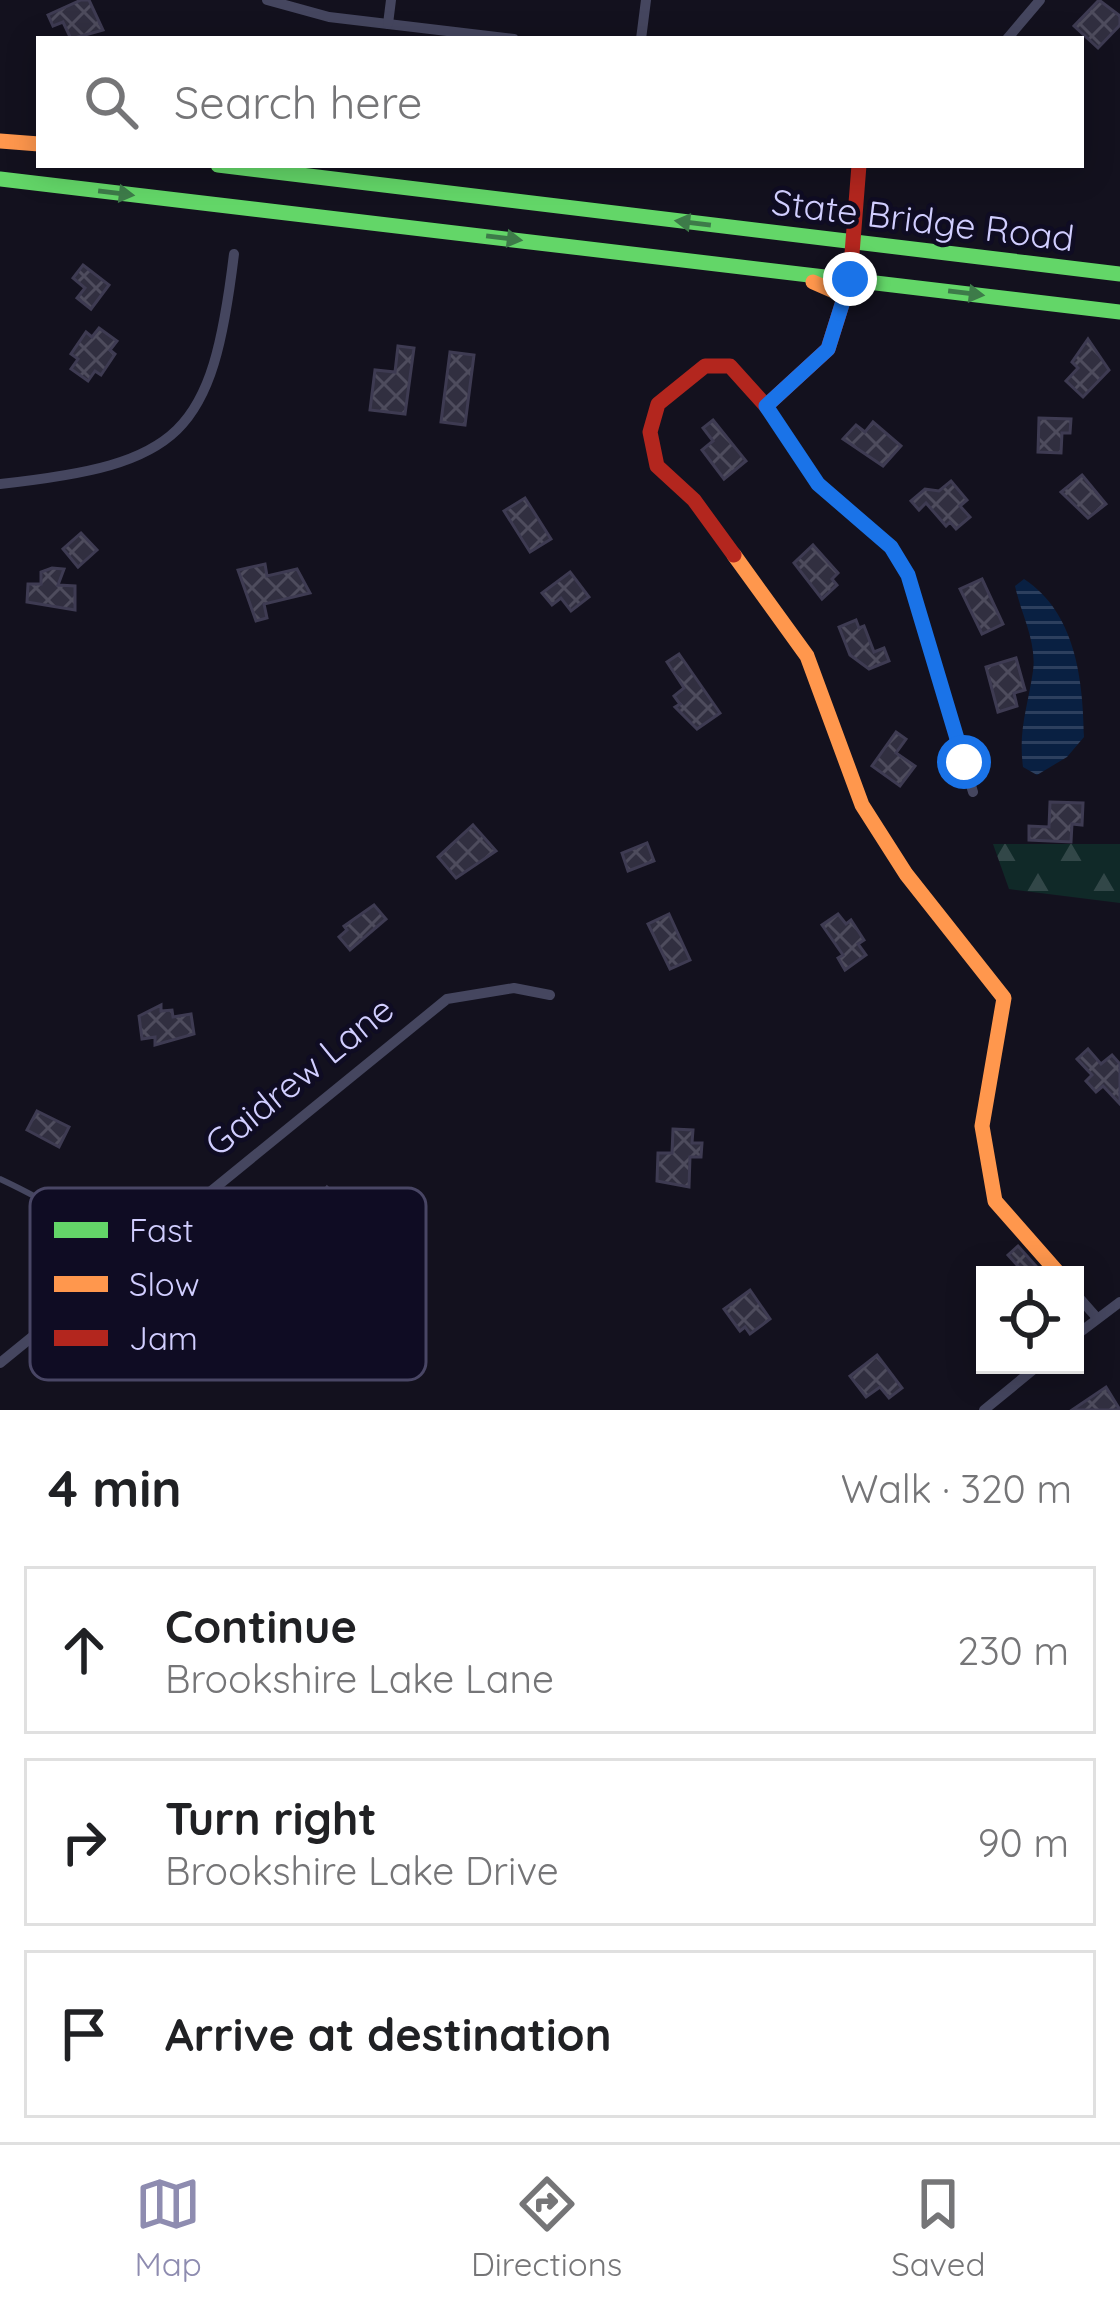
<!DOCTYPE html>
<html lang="en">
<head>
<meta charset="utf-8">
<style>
	:root { --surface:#fff; --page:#f2f2f2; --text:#202124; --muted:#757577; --line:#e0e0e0; --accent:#8e8cb0 }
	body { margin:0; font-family:Quicksand,sans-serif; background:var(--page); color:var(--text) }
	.controls { position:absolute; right:36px; bottom:36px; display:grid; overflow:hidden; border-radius:0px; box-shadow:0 6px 30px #0003 }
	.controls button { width:108px; height:108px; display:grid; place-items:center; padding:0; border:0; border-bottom:3px solid var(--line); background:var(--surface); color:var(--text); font:60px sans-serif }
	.stop { position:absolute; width:36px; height:36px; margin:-27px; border:9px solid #1a73e8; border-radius:50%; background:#fff }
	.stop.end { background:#1a73e8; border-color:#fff; box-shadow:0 3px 12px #0008 }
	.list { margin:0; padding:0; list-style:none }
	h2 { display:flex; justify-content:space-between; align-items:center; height:156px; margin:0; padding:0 48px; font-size:51px }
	h2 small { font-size:39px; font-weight:400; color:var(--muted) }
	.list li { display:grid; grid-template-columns:78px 1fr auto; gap:36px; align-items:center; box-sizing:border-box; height:168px; margin:0 24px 24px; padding:0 24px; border:3px solid var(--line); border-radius:0px }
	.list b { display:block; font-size:45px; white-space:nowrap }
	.list p { margin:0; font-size:39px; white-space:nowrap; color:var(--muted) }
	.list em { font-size:39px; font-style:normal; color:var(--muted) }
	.icon { flex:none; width:66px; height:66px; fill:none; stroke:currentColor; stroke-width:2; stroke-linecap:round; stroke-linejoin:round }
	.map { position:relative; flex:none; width:1120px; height:1410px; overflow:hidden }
	.search { position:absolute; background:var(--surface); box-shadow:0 6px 30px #0003; left:36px; right:36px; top:36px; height:132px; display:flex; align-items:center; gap:30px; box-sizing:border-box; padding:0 42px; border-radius:0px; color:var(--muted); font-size:45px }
	.sheet { height:732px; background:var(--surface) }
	nav { display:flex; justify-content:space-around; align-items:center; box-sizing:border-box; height:168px; border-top:3px solid var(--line); background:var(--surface); font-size:33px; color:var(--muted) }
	nav a { display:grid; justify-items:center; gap:6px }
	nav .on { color:var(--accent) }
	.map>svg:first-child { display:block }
	.forest { fill:url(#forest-firs) }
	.water { fill:url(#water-rules) }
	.building { fill:url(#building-cross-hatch); stroke:#3e3b52; stroke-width:3 }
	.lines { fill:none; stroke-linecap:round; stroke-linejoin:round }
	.lane { stroke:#45465f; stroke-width:6 }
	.street { stroke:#45465f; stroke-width:10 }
	.fast { stroke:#63d668; stroke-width:15 }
	.slow { stroke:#ff974d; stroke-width:15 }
	.jam { stroke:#b3261e; stroke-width:15 }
	.oneway { fill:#3d7b49 }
	.route { stroke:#1a73e8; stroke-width:15 }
	.labels { text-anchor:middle; stroke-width:9; stroke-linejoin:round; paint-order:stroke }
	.street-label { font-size:36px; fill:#d1ceff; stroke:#0f0c23 }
	.key { fill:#0f0c23; stroke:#494665; stroke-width:3 }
	.key-label { font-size:33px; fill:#d1ceff }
</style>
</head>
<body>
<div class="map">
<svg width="1120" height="1410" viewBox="0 0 1120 1410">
	<defs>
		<pattern id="forest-firs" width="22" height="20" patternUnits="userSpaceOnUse" patternTransform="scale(3)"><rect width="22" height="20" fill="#102928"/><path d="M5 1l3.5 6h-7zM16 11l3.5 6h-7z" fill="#324748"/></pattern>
		<pattern id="water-rules" width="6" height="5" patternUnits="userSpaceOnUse" patternTransform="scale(3)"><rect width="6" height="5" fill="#092042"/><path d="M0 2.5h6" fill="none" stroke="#2c3f5e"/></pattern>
		<pattern id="building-cross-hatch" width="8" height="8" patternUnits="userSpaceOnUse" patternTransform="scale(3)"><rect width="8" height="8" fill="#312f40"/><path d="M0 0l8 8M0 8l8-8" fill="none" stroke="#4e4c5d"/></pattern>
	</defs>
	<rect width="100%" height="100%" fill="#13111e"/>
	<polygon class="forest" points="993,844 1120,844 1120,903 1009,889"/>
	<path class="water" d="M1024,579c52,34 59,101 60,158l-17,20 -30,18 -14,-8c-5,-37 5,-61 10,-96 4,-29 -12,-57 -18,-85z"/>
	<g class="building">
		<polygon points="81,0 89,0 103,30 71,39 63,22 53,26 48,15"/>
		<polygon points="1099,0 1120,16 1120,25 1098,48 1074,26"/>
		<polygon points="83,265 109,285 91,309 77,298 85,288 73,278"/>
		<polygon points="99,328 117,341 110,350 115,354 101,375 95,371 88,381 71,369 78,359 71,354 86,332 92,337"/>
		<polygon points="1088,339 1109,370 1083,397 1066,381 1078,368 1072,362"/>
		<polygon points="398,346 414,348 405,414 370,410 375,370 395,372"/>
		<polygon points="450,352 474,355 465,425 441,422"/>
		<polygon points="1039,418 1071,419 1070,433 1062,433 1061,453 1038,452"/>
		<polygon points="713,420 746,461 724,479 702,450 713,441 703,428"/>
		<polygon points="873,422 901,446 883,466 843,439 856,425 865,432"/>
		<polygon points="1082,475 1106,504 1088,518 1061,492"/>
		<polygon points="951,481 967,500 960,506 970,517 956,529 950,522 946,526 926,503 919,510 911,501 925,489 939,491"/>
		<polygon points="525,498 551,539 530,552 504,511"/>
		<polygon points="81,533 97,550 78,567 63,549"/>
		<polygon points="813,545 838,573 832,579 837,585 822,599 794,563"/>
		<polygon points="265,564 267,576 297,569 310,593 264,604 267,618 256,621 238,570"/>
		<polygon points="52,568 64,569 58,585 75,586 75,610 27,602 28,584 41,584 41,572"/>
		<polygon points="570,572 589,597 571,611 561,598 552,605 542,593"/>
		<polygon points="982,579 1003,624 982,634 960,589"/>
		<polygon points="856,620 859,628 864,626 874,652 884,648 889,661 869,669 850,655 839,627"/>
		<polygon points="679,654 720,713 697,729 675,707 680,704 674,696 684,688 667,662"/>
		<polygon points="1016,658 1025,690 1014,693 1017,706 998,712 986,667"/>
		<polygon points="896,732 906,739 896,753 915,766 900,786 872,766"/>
		<polygon points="1050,802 1083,803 1082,825 1072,824 1071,842 1029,840 1029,826 1049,827"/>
		<polygon points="473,825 496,851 456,878 438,857"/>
		<polygon points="647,843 654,861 628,871 622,853"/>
		<polygon points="374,905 386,919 350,950 339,937 347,930 344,926"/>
		<polygon points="669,914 690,960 670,969 648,924"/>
		<polygon points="838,914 846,924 851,920 864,940 858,944 866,955 845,970 838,958 843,955 822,925"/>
		<polygon points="161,1005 161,1011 172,1010 173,1017 191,1014 194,1034 155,1045 155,1037 142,1039 139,1016"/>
		<polygon points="1088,1049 1101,1064 1112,1055 1120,1064 1120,1104 1103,1086 1096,1092 1086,1081 1092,1075 1077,1059"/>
		<polygon points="37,1111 69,1127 59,1147 27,1130"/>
		<polygon points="673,1129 693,1130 692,1143 702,1143 701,1157 690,1157 689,1187 657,1181 658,1153 672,1153"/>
		<polygon points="327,1187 357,1215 349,1224 344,1221 319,1252 294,1231 323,1201 318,1198"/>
		<polygon points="1018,1246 1044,1275 1026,1275 1008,1255"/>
		<polygon points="750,1290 770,1319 750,1334 745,1327 740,1331 724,1309"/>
		<polygon points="877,1355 902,1388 889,1398 880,1387 866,1397 850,1376"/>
		<polygon points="1106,1387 1120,1410 1072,1410"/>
	</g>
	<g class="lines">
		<path class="lane" d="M0,1179c53,25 77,40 118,84"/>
		<g class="street">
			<polyline points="267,0 329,17 514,39"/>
			<polyline points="388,24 391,0"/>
			<polyline points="641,39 646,0"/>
			<polyline points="1007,39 1040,0"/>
			<polyline points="766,406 818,484 891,547 908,575 973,792"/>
			<path d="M0,484c182,-20 212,-48 234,-230"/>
			<polyline points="1075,1293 1097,1318"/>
			<polyline points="1075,1336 1120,1302"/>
			<polyline points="0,1363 447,999 514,988 550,995"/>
			<polyline points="984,1410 1039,1365"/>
		</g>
		<g class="fast">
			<polyline points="218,165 1120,274"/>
			<polyline points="0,179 1120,312"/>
		</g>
		<g class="slow">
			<polyline points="0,141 39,144"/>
			<polyline points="813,282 845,296"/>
			<polyline points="734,555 807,656 862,805 906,874 1004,998 982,1126 995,1201 1060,1275"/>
		</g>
		<polyline class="jam" points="734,555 694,500 657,466 650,432 658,404 705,366 730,366 766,406 828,349 850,279 859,165"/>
	</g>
	<defs><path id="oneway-solid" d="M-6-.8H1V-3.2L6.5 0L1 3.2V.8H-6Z" transform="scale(3)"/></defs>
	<g class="oneway">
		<use href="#oneway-solid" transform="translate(116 193) rotate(7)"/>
		<use href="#oneway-solid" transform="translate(693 223) rotate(-173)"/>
		<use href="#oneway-solid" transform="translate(504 238) rotate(7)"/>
		<use href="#oneway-solid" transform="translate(966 293) rotate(7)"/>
	</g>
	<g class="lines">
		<polyline class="route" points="850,279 828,349 766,406 818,484 891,547 908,575 964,762"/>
	</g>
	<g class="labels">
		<g class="street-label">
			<text transform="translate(923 220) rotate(7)" y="13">State Bridge Road</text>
			<text transform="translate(299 1076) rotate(-39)" y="13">Gaidrew Lane</text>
		</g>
	</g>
	<rect x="30" y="1188" width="396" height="192" rx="18" class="key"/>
	<rect x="54" y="1222" width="54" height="16" fill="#63d668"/>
	<rect x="54" y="1276" width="54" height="16" fill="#ff974d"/>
	<rect x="54" y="1330" width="54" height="16" fill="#b3261e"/>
	<g class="key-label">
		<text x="129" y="1242">Fast</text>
		<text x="129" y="1296">Slow</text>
		<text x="129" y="1350">Jam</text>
	</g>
</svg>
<div class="controls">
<button><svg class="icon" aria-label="locate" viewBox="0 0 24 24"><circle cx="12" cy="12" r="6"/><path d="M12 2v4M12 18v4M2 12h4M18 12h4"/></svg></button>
</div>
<div class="stop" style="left:964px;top:762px"></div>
<div class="stop end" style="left:850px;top:279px"></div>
<div class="search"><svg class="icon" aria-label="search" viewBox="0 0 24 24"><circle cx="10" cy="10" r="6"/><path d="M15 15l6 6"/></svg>Search here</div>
</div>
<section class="sheet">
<h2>4 min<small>Walk · 320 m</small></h2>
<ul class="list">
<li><svg class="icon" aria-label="ahead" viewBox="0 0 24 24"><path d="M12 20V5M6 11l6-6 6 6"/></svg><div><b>Continue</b><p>Brookshire Lake Lane</p></div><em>230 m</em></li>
<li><svg class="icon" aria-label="right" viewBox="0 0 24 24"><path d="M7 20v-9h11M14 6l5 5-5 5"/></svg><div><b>Turn right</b><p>Brookshire Lake Drive</p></div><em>90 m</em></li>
<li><svg class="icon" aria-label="arrive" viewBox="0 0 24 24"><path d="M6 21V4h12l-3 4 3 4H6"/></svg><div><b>Arrive at destination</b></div></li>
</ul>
</section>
<nav>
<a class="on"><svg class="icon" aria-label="map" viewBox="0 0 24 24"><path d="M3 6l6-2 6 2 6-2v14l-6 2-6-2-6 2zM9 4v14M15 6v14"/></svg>Map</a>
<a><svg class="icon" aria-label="directions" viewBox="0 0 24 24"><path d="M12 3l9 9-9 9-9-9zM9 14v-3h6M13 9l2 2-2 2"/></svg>Directions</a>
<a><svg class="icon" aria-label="saved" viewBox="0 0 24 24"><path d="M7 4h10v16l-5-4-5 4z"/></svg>Saved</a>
</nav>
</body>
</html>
